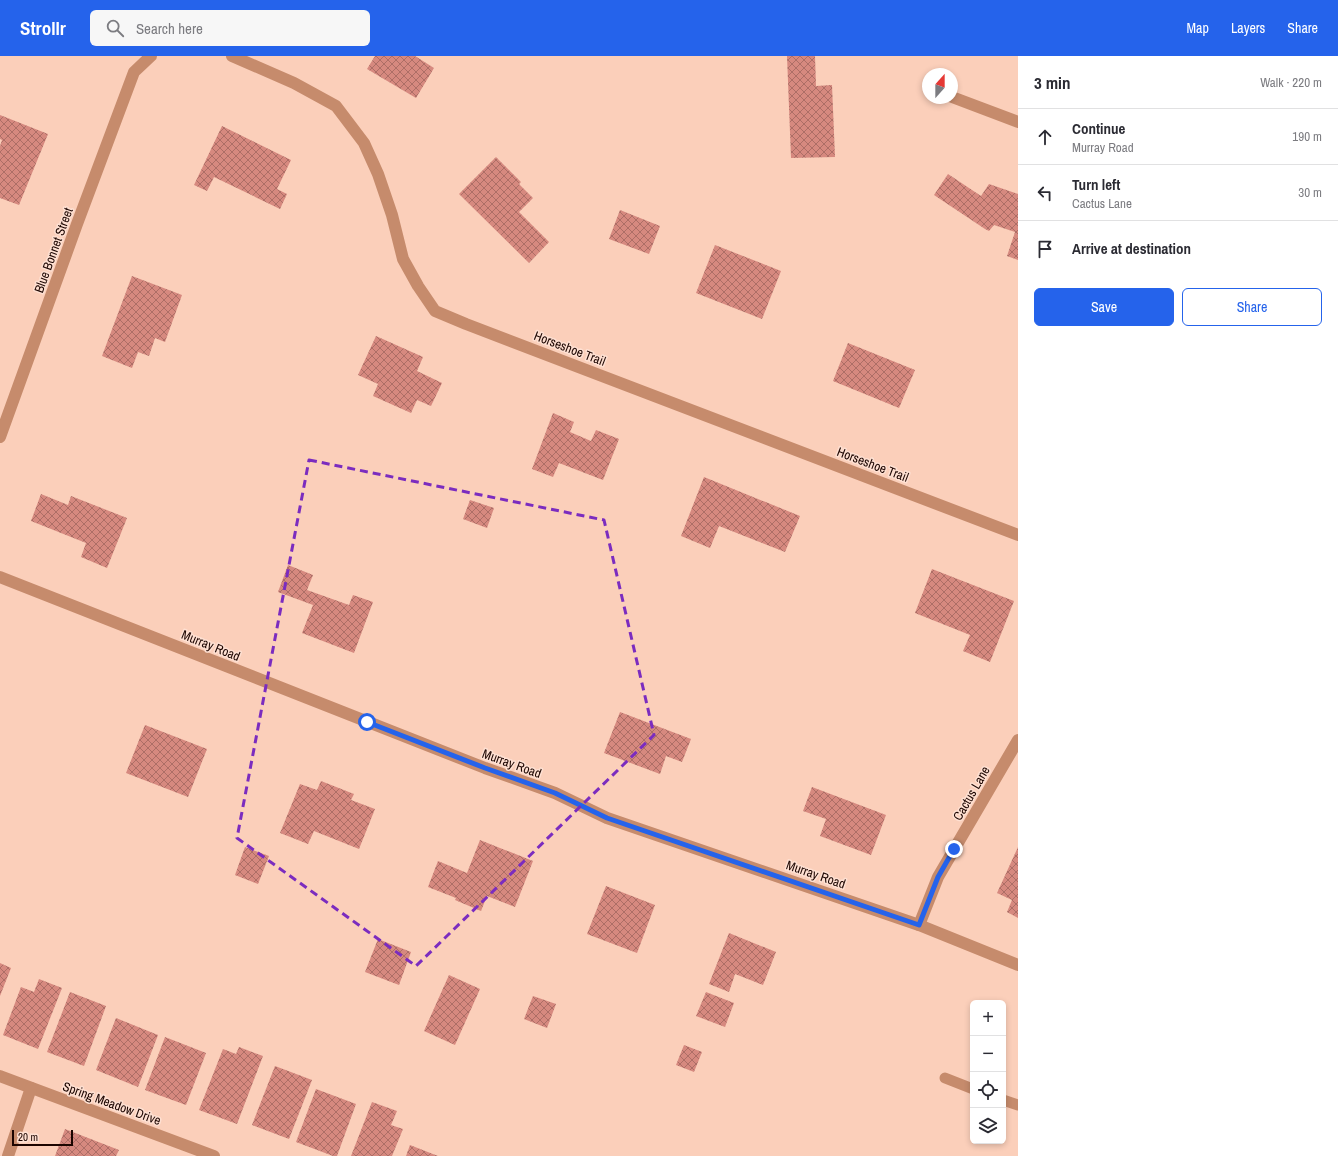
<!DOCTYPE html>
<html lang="en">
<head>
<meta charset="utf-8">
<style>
	:root { --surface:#fff; --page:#f7f7f7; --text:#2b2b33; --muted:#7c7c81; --line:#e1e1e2; --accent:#2563eb }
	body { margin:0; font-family:"Archivo Narrow",sans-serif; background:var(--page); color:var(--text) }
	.controls { position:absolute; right:12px; bottom:12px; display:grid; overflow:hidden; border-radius:6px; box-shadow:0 2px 6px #0003 }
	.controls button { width:36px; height:36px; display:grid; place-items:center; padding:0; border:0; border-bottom:1px solid var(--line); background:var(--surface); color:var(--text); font:20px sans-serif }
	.compass { position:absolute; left:922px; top:12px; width:36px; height:36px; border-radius:50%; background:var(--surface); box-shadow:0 2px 6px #0003; rotate:21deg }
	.scale { position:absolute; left:12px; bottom:10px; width:61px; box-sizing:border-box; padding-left:4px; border:2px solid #1c0500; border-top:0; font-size:11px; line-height:14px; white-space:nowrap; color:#1c0500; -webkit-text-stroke:3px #fee0d2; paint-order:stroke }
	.stop { position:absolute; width:12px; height:12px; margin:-9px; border:3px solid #2563eb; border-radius:50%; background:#fff }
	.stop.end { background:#2563eb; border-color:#fff; box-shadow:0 1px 4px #0008 }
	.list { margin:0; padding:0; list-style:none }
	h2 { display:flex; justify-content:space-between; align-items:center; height:52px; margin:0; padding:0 16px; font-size:17px }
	h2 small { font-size:13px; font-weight:400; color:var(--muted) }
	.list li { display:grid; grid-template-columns:26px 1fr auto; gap:12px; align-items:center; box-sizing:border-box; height:56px; padding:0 16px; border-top:1px solid var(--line) }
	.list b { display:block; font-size:15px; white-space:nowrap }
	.list p { margin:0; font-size:13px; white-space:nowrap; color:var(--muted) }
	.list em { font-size:13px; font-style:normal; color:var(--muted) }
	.actions { display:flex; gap:8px; padding:12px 16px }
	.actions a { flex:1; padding:9px 0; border:1px solid var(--accent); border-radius:6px; text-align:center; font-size:14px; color:var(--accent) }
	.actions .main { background:var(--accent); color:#fff }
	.icon { flex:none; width:22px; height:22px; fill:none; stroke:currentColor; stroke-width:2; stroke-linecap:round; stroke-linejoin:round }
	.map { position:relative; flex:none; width:1018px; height:1100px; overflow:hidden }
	header { display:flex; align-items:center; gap:24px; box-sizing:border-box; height:56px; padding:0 20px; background:var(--accent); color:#fff }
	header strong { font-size:19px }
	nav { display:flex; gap:22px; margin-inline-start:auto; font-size:14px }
	.search { width:280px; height:36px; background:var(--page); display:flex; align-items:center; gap:10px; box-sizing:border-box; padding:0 14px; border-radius:6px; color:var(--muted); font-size:15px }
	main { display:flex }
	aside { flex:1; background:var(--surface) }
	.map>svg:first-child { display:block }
	.building { fill:url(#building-cross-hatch) }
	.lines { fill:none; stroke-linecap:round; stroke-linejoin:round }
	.service { stroke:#c68b6c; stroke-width:11 }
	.minor { stroke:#c68b6c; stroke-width:12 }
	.route { stroke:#2563eb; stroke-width:5 }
	.marked { fill:none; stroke:#7b2cbf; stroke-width:3; stroke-dasharray:8 5; stroke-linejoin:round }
	.labels { text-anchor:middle; stroke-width:3; stroke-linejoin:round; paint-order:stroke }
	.street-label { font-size:13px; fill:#1c0500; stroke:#fee0d2 }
</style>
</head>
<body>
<header>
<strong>Strollr</strong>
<div class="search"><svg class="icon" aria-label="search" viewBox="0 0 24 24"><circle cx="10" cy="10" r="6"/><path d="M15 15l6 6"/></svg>Search here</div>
<nav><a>Map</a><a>Layers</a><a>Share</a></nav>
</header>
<main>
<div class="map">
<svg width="1018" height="1100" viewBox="0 0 1018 1100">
	<defs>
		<pattern id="building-cross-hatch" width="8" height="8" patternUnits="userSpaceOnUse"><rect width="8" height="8" fill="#d6897f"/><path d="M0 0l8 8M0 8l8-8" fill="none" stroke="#ad6e66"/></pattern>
	</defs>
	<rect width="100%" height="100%" fill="#fbcfba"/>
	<g class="building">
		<polygon points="375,0 415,0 434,12 416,42 367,13"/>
		<polygon points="787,0 815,0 816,30 832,29 835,101 791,102"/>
		<polygon points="0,59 48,78 19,149 0,142 0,90 2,84 0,83"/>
		<polygon points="222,70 291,104 277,133 287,138 280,153 214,121 207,135 194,129"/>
		<polygon points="496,101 521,126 519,128 533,142 519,156 549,186 529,207 459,138"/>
		<polygon points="948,118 981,140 989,128 1018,138 1018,204 1007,200 1015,176 994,169 989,175 985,173 934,139"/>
		<polygon points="620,154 660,170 649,198 609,183"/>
		<polygon points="715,189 781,215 762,263 696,237"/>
		<polygon points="132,220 182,239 165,286 155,282 149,300 138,296 132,312 102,300"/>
		<polygon points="376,280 423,301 417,315 442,327 431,350 417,344 411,357 373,340 378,328 358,319"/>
		<polygon points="848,287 915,314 899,352 833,325"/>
		<polygon points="553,357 574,366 570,376 591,385 596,374 619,383 603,424 559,407 553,421 532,413"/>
		<polygon points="704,421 800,460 785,496 719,470 710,492 681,480"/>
		<polygon points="41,438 68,449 71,440 127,462 107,512 81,501 86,487 31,465"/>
		<polygon points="470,444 494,452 487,472 463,463"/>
		<polygon points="288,509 313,519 307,534 349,549 353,539 373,546 354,597 302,577 313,549 278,536"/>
		<polygon points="932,513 1014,545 990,606 963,595 970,579 915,557"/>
		<polygon points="620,656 691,683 682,706 666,700 660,718 604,697"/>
		<polygon points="145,669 207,693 188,741 126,717"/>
		<polygon points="321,725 354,738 351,744 375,753 359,793 314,775 308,788 280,777 300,728 317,734"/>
		<polygon points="812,731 886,759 871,799 820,780 826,763 803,755"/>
		<polygon points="480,784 533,805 515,851 487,840 481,855 455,844 456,842 428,831 438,805 467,817"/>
		<polygon points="245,791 269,800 258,828 235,819"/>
		<polygon points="1018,791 1018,862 1007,856 1012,844 997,837"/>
		<polygon points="606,830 655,849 637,897 587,878"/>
		<polygon points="729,877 776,896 763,929 735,918 729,936 709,928"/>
		<polygon points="378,883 411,896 399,929 365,916"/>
		<polygon points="0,907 11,912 0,940"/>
		<polygon points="449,919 480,933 455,989 424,975"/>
		<polygon points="39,923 62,932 38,993 3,979 21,931 34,936"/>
		<polygon points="70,936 106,950 84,1010 47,996"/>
		<polygon points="706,936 734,947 725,971 696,960"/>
		<polygon points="533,940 556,948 547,972 524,963"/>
		<polygon points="116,962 158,979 138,1031 96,1014"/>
		<polygon points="165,981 206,997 186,1049 145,1034"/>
		<polygon points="684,989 702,996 694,1016 676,1009"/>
		<polygon points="239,991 263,1000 237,1068 199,1054 223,993 236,998"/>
		<polygon points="275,1010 312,1024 289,1083 252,1069"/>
		<polygon points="316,1033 356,1048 337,1100 333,1100 296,1086"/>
		<polygon points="372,1046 397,1055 391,1069 403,1073 392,1100 351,1100"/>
		<polygon points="65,1073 119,1094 116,1100 55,1100"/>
		<polygon points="410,1089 438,1100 406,1100"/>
	</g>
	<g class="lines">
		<g class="service">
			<polyline points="945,1022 973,1033"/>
			<polyline points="1003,1044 1018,1049"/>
		</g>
		<g class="minor">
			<polyline points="232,0 294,27 336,50 364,87 378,118 392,159 403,203 418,230 435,255 466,268 1018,479"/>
			<polyline points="952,41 1018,66"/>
			<polyline points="0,381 77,168 134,16 151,0"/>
			<polyline points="0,521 485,712 555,737 607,762 919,869 1018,909"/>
			<polyline points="919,869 938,821 1018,684"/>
			<polyline points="0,1020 214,1100"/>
			<polyline points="8,1100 31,1032"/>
		</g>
	</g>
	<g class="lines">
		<polyline class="route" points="367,666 485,712 555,737 607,762 919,869 938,821 954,793"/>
	</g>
	<path class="marked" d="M309,404l295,60 50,215 -238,231 -179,-128z"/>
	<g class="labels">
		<g class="street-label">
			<text transform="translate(53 194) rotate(-70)" y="5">Blue Bonnet Street</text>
			<text transform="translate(570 292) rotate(21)" y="5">Horseshoe Trail</text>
			<text transform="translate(873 408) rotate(21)" y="5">Horseshoe Trail</text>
			<text transform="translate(211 589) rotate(22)" y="5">Murray Road</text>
			<text transform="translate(512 707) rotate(20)" y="5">Murray Road</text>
			<text transform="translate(971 737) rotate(-60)" y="5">Cactus Lane</text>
			<text transform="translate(816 818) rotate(19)" y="5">Murray Road</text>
			<text transform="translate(112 1047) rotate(20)" y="5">Spring Meadow Drive</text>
		</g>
	</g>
</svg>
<div class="controls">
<button>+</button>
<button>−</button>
<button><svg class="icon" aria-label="locate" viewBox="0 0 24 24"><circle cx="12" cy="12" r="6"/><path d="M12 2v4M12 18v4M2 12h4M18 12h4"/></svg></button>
<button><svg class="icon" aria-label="layers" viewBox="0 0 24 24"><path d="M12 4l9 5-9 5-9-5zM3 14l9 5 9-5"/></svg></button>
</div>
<svg class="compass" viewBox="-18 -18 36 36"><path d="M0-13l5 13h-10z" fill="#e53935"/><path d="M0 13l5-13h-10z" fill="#7c7c81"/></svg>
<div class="scale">20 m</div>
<div class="stop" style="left:367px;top:666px"></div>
<div class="stop end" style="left:954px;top:793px"></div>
</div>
<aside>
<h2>3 min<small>Walk · 220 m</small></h2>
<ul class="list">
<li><svg class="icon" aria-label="ahead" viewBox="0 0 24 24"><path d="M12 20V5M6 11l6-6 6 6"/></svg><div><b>Continue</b><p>Murray Road</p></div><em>190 m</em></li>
<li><svg class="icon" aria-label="left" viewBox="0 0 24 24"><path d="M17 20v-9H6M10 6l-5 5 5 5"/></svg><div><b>Turn left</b><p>Cactus Lane</p></div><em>30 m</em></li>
<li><svg class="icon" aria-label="arrive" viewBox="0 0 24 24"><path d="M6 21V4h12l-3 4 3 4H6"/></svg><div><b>Arrive at destination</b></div></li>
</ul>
<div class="actions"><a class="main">Save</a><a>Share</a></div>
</aside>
</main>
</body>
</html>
